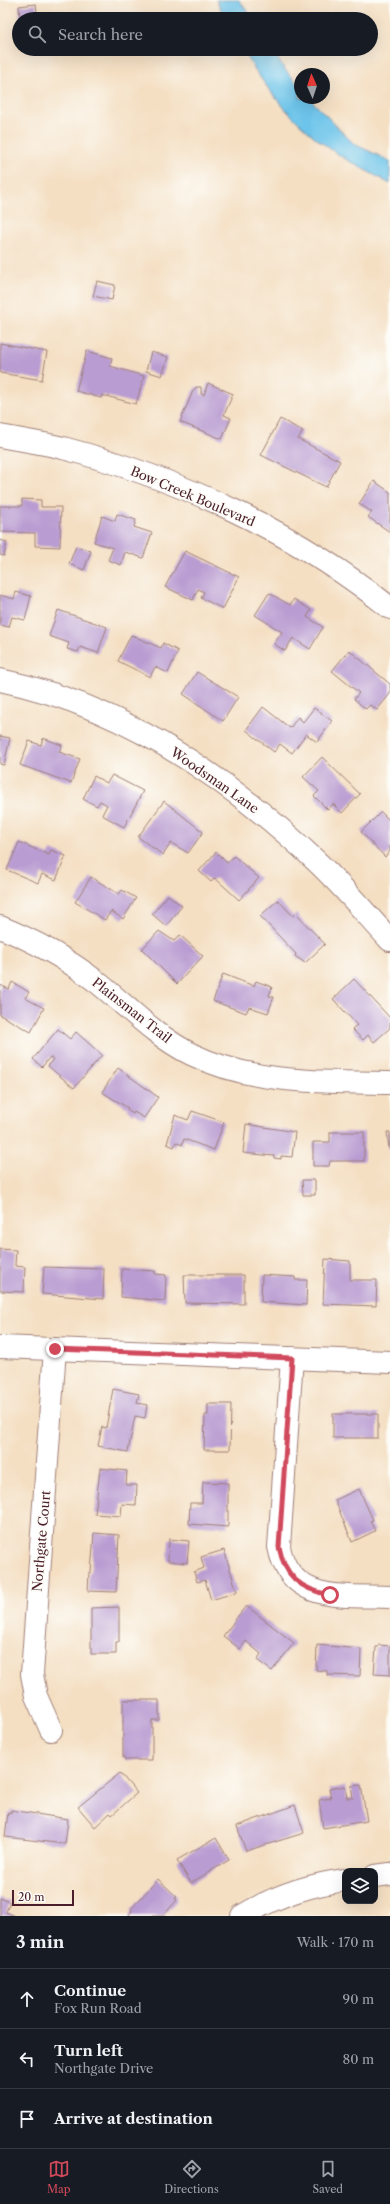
<!DOCTYPE html>
<html lang="en">
<head>
<meta charset="utf-8">
<style>
	:root { --surface:#171b24; --page:#242831; --text:#f1f3f6; --muted:#9ea1a6; --line:#363941; --accent:#d1495b }
	body { margin:0; font-family:"Libre Caslon Text",serif; background:var(--page); color:var(--text) }
	.controls { position:absolute; right:12px; bottom:12px; display:grid; overflow:hidden; border-radius:8px; box-shadow:0 4px 16px #0002 }
	.controls button { width:36px; height:36px; display:grid; place-items:center; padding:0; border:0; border-bottom:1px solid var(--line); background:var(--surface); color:var(--text); font:20px sans-serif }
	.compass { position:absolute; left:294px; top:68px; width:36px; height:36px; border-radius:50%; background:var(--surface); box-shadow:0 4px 16px #0002; rotate:357deg }
	.scale { position:absolute; left:12px; bottom:10px; width:62px; box-sizing:border-box; padding-left:4px; border:2px solid #4a1f2b; border-top:0; font-size:11px; line-height:14px; white-space:nowrap; color:#4a1f2b; -webkit-text-stroke:3px #fdfcf7; paint-order:stroke }
	.stop { position:absolute; width:12px; height:12px; margin:-9px; border:3px solid #d1495b; border-radius:50%; background:#fff }
	.stop.end { background:#d1495b; border-color:#fff; box-shadow:0 1px 4px #0008 }
	.list { margin:0; padding:0; list-style:none }
	h2 { display:flex; justify-content:space-between; align-items:center; height:52px; margin:0; padding:0 16px; font-size:17px }
	h2 small { font-size:13px; font-weight:400; color:var(--muted) }
	.list li { display:grid; grid-template-columns:26px 1fr auto; gap:12px; align-items:center; box-sizing:border-box; height:60px; padding:0 16px; border-top:1px solid var(--line) }
	.list b { display:block; font-size:15px; white-space:nowrap }
	.list p { margin:0; font-size:13px; white-space:nowrap; color:var(--muted) }
	.list em { font-size:13px; font-style:normal; color:var(--muted) }
	.icon { flex:none; width:22px; height:22px; fill:none; stroke:currentColor; stroke-width:2; stroke-linecap:round; stroke-linejoin:round }
	.map { position:relative; flex:none; width:390px; height:1916px; overflow:hidden }
	.search { position:absolute; background:var(--surface); box-shadow:0 4px 16px #0002; left:12px; right:12px; top:12px; height:44px; display:flex; align-items:center; gap:10px; box-sizing:border-box; padding:0 14px; border-radius:22px; color:var(--muted); font-size:15px }
	.sheet { height:232px; background:var(--surface) }
	nav { display:flex; justify-content:space-around; align-items:center; box-sizing:border-box; height:56px; border-top:1px solid var(--line); background:var(--surface); font-size:11px; color:var(--muted) }
	nav a { display:grid; justify-items:center; gap:2px }
	nav .on { color:var(--accent) }
	.map>svg:first-child { display:block }
	.water { fill:#6dc4ea; stroke:#5c728a }
	.building { fill:#b99cd2 }
	.lines { fill:none; stroke-linecap:round; stroke-linejoin:round }
	.minor-casing { stroke:#9f7f77; stroke-width:24 }
	.minor { stroke:#fff; stroke-width:22 }
	.route { stroke:#d1495b; stroke-width:5 }
	.labels { text-anchor:middle; stroke-width:3.5; stroke-linejoin:round; paint-order:stroke }
	.street-label { font-size:13px; fill:#4a1f2b; stroke:#fdfcf7 }
</style>
</head>
<body>
<div class="map">
<svg width="390" height="1916" viewBox="0 0 390 1916">
	<rect width="100%" height="100%" fill="#fdfcf7"/>
	<filter id="ink" filterUnits="userSpaceOnUse"><feTurbulence type="fractalNoise" baseFrequency=".025" numOctaves="2"/><feDisplacementMap in="SourceGraphic" scale="8" xChannelSelector="R" yChannelSelector="G"/><feConvolveMatrix kernelMatrix="1 2 1 2 8 2 1 2 1" color-interpolation-filters="sRGB"/></filter>
	<filter id="wash" filterUnits="userSpaceOnUse"><feTurbulence type="fractalNoise" baseFrequency=".012" numOctaves="4" result="noise"/><feDisplacementMap in="SourceGraphic" scale="16" xChannelSelector="R" yChannelSelector="G"/><feGaussianBlur stdDeviation="0.9" result="paint"/><feColorMatrix in="noise" values="0 0 0 0 0 0 0 0 0 0 0 0 0 0 0 0 0 1.4 0 .05"/><feComposite in="paint" operator="in"/></filter>
	<g filter="url(#wash)">
		<rect width="100%" height="100%" fill="#f4dfc3"/>
		<g class="water">
			<polygon points="216,0 239,0 253,19 226,19"/>
			<path d="M243,49h29l11,18 17,20v11h9l45,46 36,17v23c-20,-12 -42,-22 -61,-36 -35,-25 -66,-61 -86,-99z"/>
		</g>
		<g id="blocks">
			<g class="building">
				<polygon points="36,4 38,19 20,19 19,6"/>
				<polygon points="97,281 115,285 112,300 93,296"/>
				<polygon points="0,343 47,352 42,380 0,373"/>
				<polygon points="87,351 112,358 110,366 144,376 136,404 102,395 101,398 76,391"/>
				<polygon points="151,352 168,357 162,376 146,371"/>
				<polygon points="208,383 233,394 224,415 231,418 222,439 180,422 193,391 196,387 201,387 201,394 204,395"/>
				<polygon points="280,419 303,431 298,439 340,461 326,487 261,455"/>
				<polygon points="374,481 390,492 390,532 368,517 372,512 359,504"/>
				<polygon points="22,499 41,500 41,507 61,507 60,547 35,546 35,533 0,532 0,506 22,506"/>
				<polygon points="117,514 136,520 134,527 152,533 143,558 125,552 121,565 108,560 113,548 94,542 102,516 115,521"/>
				<polygon points="0,540 7,542 4,556 0,555"/>
				<polygon points="76,546 91,551 84,570 69,564"/>
				<polygon points="185,551 239,577 223,609 201,598 204,592 198,589 193,600 165,587"/>
				<polygon points="16,592 31,596 25,620 12,617 9,627 0,625 0,595 14,599"/>
				<polygon points="269,593 290,605 294,599 311,610 307,617 323,627 310,649 293,638 285,651 274,644 282,632 255,615"/>
				<polygon points="58,610 107,627 98,653 80,647 78,652 67,649 69,643 49,636"/>
				<polygon points="131,635 161,648 163,643 178,651 168,673 155,667 150,677 118,661"/>
				<polygon points="349,650 390,684 390,694 377,710 370,705 366,709 354,699 359,693 332,671"/>
				<polygon points="197,672 238,697 223,721 183,694"/>
				<polygon points="263,707 290,728 298,717 303,722 314,708 332,721 317,742 306,734 292,753 280,744 274,752 246,730"/>
				<polygon points="0,736 10,738 4,765 0,764"/>
				<polygon points="43,738 62,745 59,752 80,759 71,783 20,765 29,741 41,745"/>
				<polygon points="322,757 360,794 342,813 333,804 328,810 314,796 319,791 303,777"/>
				<polygon points="112,775 143,791 124,827 102,815 107,805 100,801 97,806 83,799 94,776 107,783"/>
				<polygon points="164,801 203,832 188,853 171,843 163,855 138,837"/>
				<polygon points="381,812 390,821 390,851 385,857 361,832"/>
				<polygon points="19,842 49,855 51,850 66,856 56,880 42,874 38,883 7,870"/>
				<polygon points="216,852 227,863 234,856 259,878 239,900 215,878 211,882 199,871"/>
				<polygon points="91,877 119,894 122,890 136,898 123,919 111,911 105,920 75,902"/>
				<polygon points="168,895 182,906 166,926 152,914"/>
				<polygon points="278,900 293,916 296,914 325,944 305,963 295,956 296,954 260,916"/>
				<polygon points="159,931 174,941 180,935 203,956 177,984 142,949"/>
				<polygon points="223,974 254,986 256,981 272,987 269,996 274,997 268,1013 249,1007 246,1013 213,1001"/>
				<polygon points="354,979 390,1018 390,1028 374,1042 368,1035 363,1040 352,1029 357,1025 333,999"/>
				<polygon points="12,982 29,992 25,998 44,1008 31,1032 0,1015 0,985 9,989"/>
				<polygon points="58,1029 70,1039 76,1032 102,1055 74,1088 48,1066 53,1059 50,1057 42,1067 33,1059"/>
				<polygon points="118,1068 158,1097 144,1118 134,1112 133,1114 127,1110 128,1108 102,1092"/>
				<polygon points="192,1111 224,1122 214,1150 184,1139 182,1145 176,1142 174,1147 167,1144 175,1115 188,1120"/>
				<polygon points="246,1124 295,1132 292,1157 281,1156 281,1159 274,1158 274,1156 243,1153"/>
				<polygon points="330,1132 364,1132 364,1161 330,1161 329,1166 313,1166 313,1142 330,1142"/>
				<polygon points="387,1132 390,1132 390,1149 389,1149"/>
				<polygon points="302,1180 315,1180 315,1195 303,1195"/>
				<polygon points="0,1249 16,1250 15,1266 25,1267 24,1292 0,1291"/>
				<polygon points="325,1259 350,1261 350,1280 377,1280 376,1306 323,1304"/>
				<polygon points="44,1267 104,1269 103,1299 42,1294"/>
				<polygon points="122,1269 155,1271 155,1274 166,1275 165,1301 121,1297"/>
				<polygon points="184,1275 244,1275 244,1304 185,1303"/>
				<polygon points="262,1275 295,1277 295,1280 307,1280 306,1305 261,1302"/>
				<polygon points="113,1389 139,1394 137,1403 147,1405 145,1418 135,1416 128,1452 98,1446 102,1427 106,1428"/>
				<polygon points="208,1404 231,1404 230,1450 204,1450 205,1415 208,1415"/>
				<rect x="333" y="1414" width="45" height="24"/>
				<polygon points="100,1468 127,1471 126,1485 137,1485 136,1505 122,1504 121,1516 95,1514"/>
				<polygon points="203,1482 228,1483 228,1527 189,1524 190,1503 202,1503"/>
				<polygon points="359,1489 373,1520 370,1521 375,1531 352,1542 335,1500"/>
				<polygon points="94,1533 119,1535 116,1592 88,1591 89,1572 91,1572"/>
				<polygon points="169,1539 189,1541 187,1563 168,1561"/>
				<polygon points="224,1550 237,1592 211,1600 205,1580 197,1582 194,1572 204,1568 201,1557"/>
				<polygon points="119,1607 119,1642 116,1642 116,1654 91,1654 91,1608"/>
				<polygon points="245,1607 248,1607 294,1643 272,1671 257,1660 261,1654 246,1641 240,1649 223,1636"/>
				<polygon points="317,1645 361,1649 360,1676 327,1675 327,1671 316,1670"/>
				<polygon points="379,1645 390,1646 390,1675 374,1674 376,1647 378,1647"/>
				<polygon points="123,1700 159,1700 159,1720 152,1720 152,1760 125,1760 125,1758 123,1758"/>
				<polygon points="120,1773 137,1793 112,1815 110,1813 95,1827 78,1807"/>
				<polygon points="361,1785 367,1821 323,1828 319,1800 331,1798 329,1789 345,1786 347,1798 353,1798 351,1786"/>
				<polygon points="295,1805 304,1833 246,1851 237,1826"/>
				<polygon points="11,1810 68,1819 65,1844 5,1837 8,1812 11,1813"/>
				<polygon points="216,1838 229,1860 191,1883 177,1860"/>
				<polygon points="158,1879 177,1897 175,1898 177,1900 163,1916 128,1916 132,1911 131,1909"/>
				<polygon points="0,1898 10,1902 6,1912 15,1916 0,1916"/>
			</g>
		</g>
	</g>
	<g filter="url(#ink)">
		<use href="#blocks" fill-opacity="0" stroke="#9f7f77" stroke-width="1"/>
		<g class="lines">
			<g class="minor-casing">
				<g id="minor">
					<path d="M0,436c21,4 42,7 63,12 117,31 233,84 327,160"/>
					<path d="M0,680c121,25 227,97 315,180 27,25 50,53 75,80"/>
					<path d="M0,927c35,14 67,32 97,55 31,25 58,54 94,72 61,30 132,28 199,29"/>
					<polyline points="0,1347 390,1362"/>
					<path d="M292,1358l-13,189c11,57 66,48 111,50"/>
					<polyline points="51,1730 36,1696 32,1674 55,1349"/>
					<polyline points="375,1876 390,1874"/>
					<path d="M242,1916c33,-20 65,-31 103,-36"/>
				</g>
			</g>
			<use href="#minor" class="minor"/>
		</g>
	</g>
	<g class="lines" filter="url(#ink)">
		<path class="route" d="M55,1349l237,9 -13,189c6,30 21,42 51,48"/>
	</g>
	<g class="labels">
		<g class="street-label">
			<text transform="translate(193 496) rotate(23)" y="5">Bow Creek Boulevard</text>
			<text transform="translate(215 780) rotate(35)" y="5">Woodsman Lane</text>
			<text transform="translate(132 1010) rotate(38)" y="5">Plainsman Trail</text>
			<text transform="translate(41 1541) rotate(-85)" y="5">Northgate Court</text>
		</g>
	</g>
</svg>
<div class="controls">
<button><svg class="icon" aria-label="layers" viewBox="0 0 24 24"><path d="M12 4l9 5-9 5-9-5zM3 14l9 5 9-5"/></svg></button>
</div>
<svg class="compass" viewBox="-18 -18 36 36"><path d="M0-13l5 13h-10z" fill="#e53935"/><path d="M0 13l5-13h-10z" fill="#9ea1a6"/></svg>
<div class="scale">20 m</div>
<div class="stop" style="left:330px;top:1595px"></div>
<div class="stop end" style="left:55px;top:1349px"></div>
<div class="search"><svg class="icon" aria-label="search" viewBox="0 0 24 24"><circle cx="10" cy="10" r="6"/><path d="M15 15l6 6"/></svg>Search here</div>
</div>
<section class="sheet">
<h2>3 min<small>Walk · 170 m</small></h2>
<ul class="list">
<li><svg class="icon" aria-label="ahead" viewBox="0 0 24 24"><path d="M12 20V5M6 11l6-6 6 6"/></svg><div><b>Continue</b><p>Fox Run Road</p></div><em>90 m</em></li>
<li><svg class="icon" aria-label="left" viewBox="0 0 24 24"><path d="M17 20v-9H6M10 6l-5 5 5 5"/></svg><div><b>Turn left</b><p>Northgate Drive</p></div><em>80 m</em></li>
<li><svg class="icon" aria-label="arrive" viewBox="0 0 24 24"><path d="M6 21V4h12l-3 4 3 4H6"/></svg><div><b>Arrive at destination</b></div></li>
</ul>
</section>
<nav>
<a class="on"><svg class="icon" aria-label="map" viewBox="0 0 24 24"><path d="M3 6l6-2 6 2 6-2v14l-6 2-6-2-6 2zM9 4v14M15 6v14"/></svg>Map</a>
<a><svg class="icon" aria-label="directions" viewBox="0 0 24 24"><path d="M12 3l9 9-9 9-9-9zM9 14v-3h6M13 9l2 2-2 2"/></svg>Directions</a>
<a><svg class="icon" aria-label="saved" viewBox="0 0 24 24"><path d="M7 4h10v16l-5-4-5 4z"/></svg>Saved</a>
</nav>
</body>
</html>
